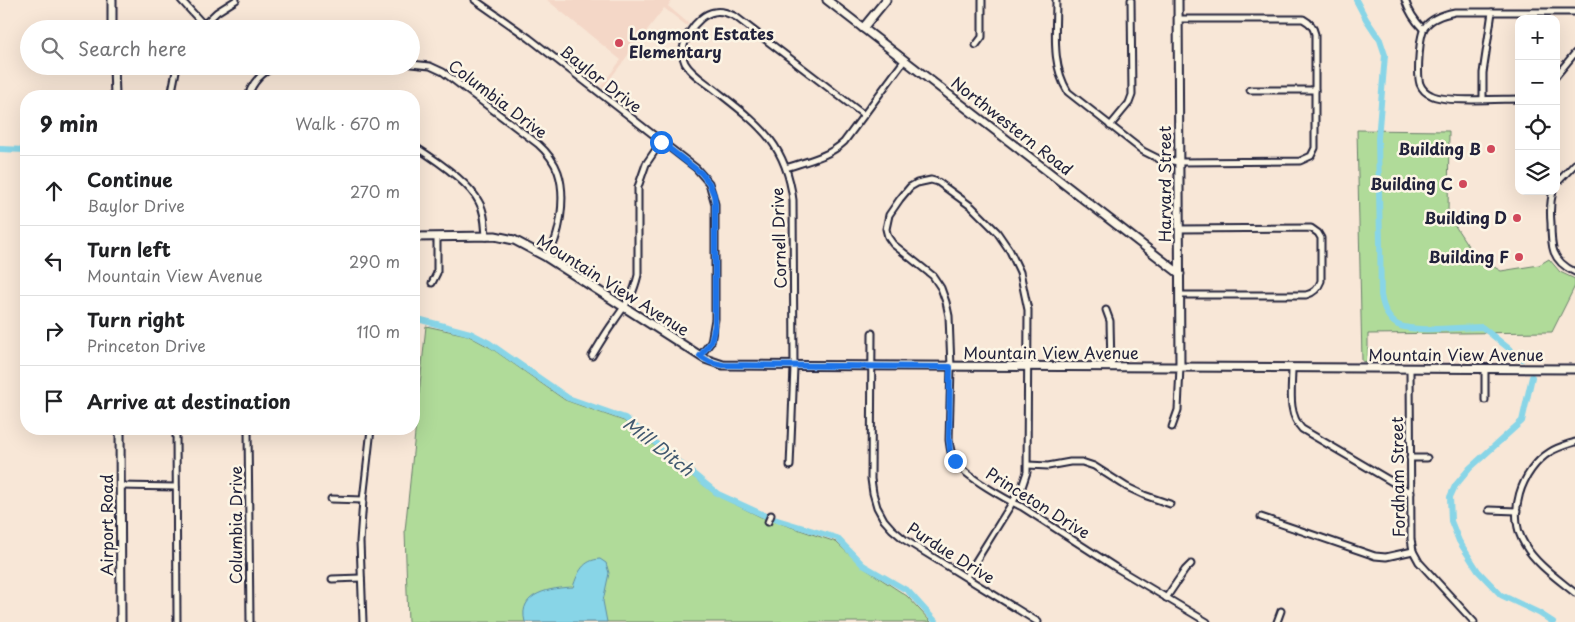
<!DOCTYPE html>
<html lang="en">
<head>
<meta charset="utf-8">
<style>
	:root { --surface:#fff; --page:#f6f6f6; --text:#202124; --muted:#757577; --line:#e0e0e0 }
	body { margin:0; font-family:"Playpen Sans",sans-serif; background:var(--page); color:var(--text) }
	.controls { position:absolute; right:15px; top:15px; display:grid; overflow:hidden; border-radius:10px; box-shadow:0 5px 20px #0002 }
	.controls button { width:45px; height:45px; display:grid; place-items:center; padding:0; border:0; border-bottom:1px solid var(--line); background:var(--surface); color:var(--text); font:25px sans-serif }
	.stop { position:absolute; width:15px; height:15px; margin:-11px; border:4px solid #1a73e8; border-radius:50%; background:#fff }
	.stop.end { background:#1a73e8; border-color:#fff; box-shadow:0 1px 5px #0008 }
	.list { margin:0; padding:0; list-style:none }
	h2 { display:flex; justify-content:space-between; align-items:center; height:65px; margin:0; padding:0 20px; font-size:21px }
	h2 small { font-size:16px; font-weight:400; color:var(--muted) }
	.list li { display:grid; grid-template-columns:32px 1fr auto; gap:15px; align-items:center; box-sizing:border-box; height:70px; padding:0 20px; border-top:1px solid var(--line) }
	.list b { display:block; font-size:19px; white-space:nowrap }
	.list p { margin:0; font-size:16px; white-space:nowrap; color:var(--muted) }
	.list em { font-size:16px; font-style:normal; color:var(--muted) }
	.icon { flex:none; width:28px; height:28px; fill:none; stroke:currentColor; stroke-width:2; stroke-linecap:round; stroke-linejoin:round }
	.map { position:relative; flex:none; width:1575px; height:622px; overflow:hidden }
	.search { position:absolute; background:var(--surface); box-shadow:0 5px 20px #0002; left:20px; top:20px; width:400px; height:55px; display:flex; align-items:center; gap:12px; box-sizing:border-box; padding:0 18px; border-radius:28px; color:var(--muted); font-size:19px }
	.panel { position:absolute; background:var(--surface); box-shadow:0 5px 20px #0002; left:20px; top:90px; width:400px; height:345px; border-radius:20px }
	.map>svg:first-child { display:block }
	.built { fill:#f4d7c7 }
	.green { fill:#b0db99; stroke:#697e6a }
	.water { fill:#88d5e7; stroke:#5f8da2 }
	.lines { fill:none; stroke-linecap:round; stroke-linejoin:round }
	.canal { stroke:#88d5e7; stroke-width:6 }
	.street-casing { stroke:#22223b; stroke-width:9 }
	.secondary-casing { stroke:#22223b; stroke-width:11 }
	.street { stroke:#fcf5e5; stroke-width:5 }
	.secondary { stroke:#fcf5e5; stroke-width:7 }
	.route { stroke:#1a73e8; stroke-width:6 }
	.poi-dot { fill:#d1495b; stroke:#fcf5e5; stroke-width:2 }
	.labels { text-anchor:middle; stroke-width:5; stroke-linejoin:round; paint-order:stroke }
	.poi-label { font-size:16px; font-weight:bold; fill:#22223b; stroke:#fcf5e5; text-anchor:end }
	.street-label { font-size:16px; fill:#22223b; stroke:#fcf5e5 }
	.water-label { font-size:18px; font-style:italic; fill:#41586f; stroke:#fcf5e5 }
</style>
</head>
<body>
<div class="map">
<svg width="1575" height="622" viewBox="0 0 1575 622">
	<rect width="100%" height="100%" fill="#f8e7d7"/>
	<filter id="ink" filterUnits="userSpaceOnUse"><feTurbulence type="fractalNoise" baseFrequency=".02" numOctaves="2"/><feDisplacementMap in="SourceGraphic" scale="10" xChannelSelector="R" yChannelSelector="G"/><feConvolveMatrix kernelMatrix="1 2 1 2 8 2 1 2 1" color-interpolation-filters="sRGB"/></filter>
	<g filter="url(#ink)">
		<polygon class="built" points="547,0 672,0 668,6 688,23 687,26 664,8 603,88 601,86 621,60"/>
		<g class="green">
			<polygon points="1357,130 1449,131 1448,215 1474,255 1501,271 1539,265 1549,259 1560,272 1575,279 1575,286 1552,332 1368,334 1368,362 1362,361"/>
			<polygon points="426,326 467,335 491,348 565,400 624,421 716,495 761,517 836,542 864,568 907,596 931,622 408,622 405,531"/>
		</g>
		<path class="water" d="M600,559l6,4 3,10 -6,28 4,21h-82c-8,-30 27,-34 48,-35 5,-15 10,-27 27,-28z"/>
		<g class="lines">
			<g class="canal">
				<path d="M1356,0l10,19 14,21 5,15 -7,84 3,156c2,12 6,24 17,30 16,8 65,2 84,2l40,32"/>
				<polyline points="0,149 26,150"/>
				<polyline points="414,318 470,333 489,343 568,398 625,418 718,494 766,516"/>
				<polyline points="1532,377 1522,421 1470,468 1455,486 1450,497 1451,521 1459,541 1478,571 1501,595 1539,613 1553,622"/>
				<polyline points="774,519 837,538 863,565 908,591 936,622"/>
			</g>
			<g class="street-casing">
				<g id="street">
					<polyline points="181,0 203,24"/>
					<polyline points="475,0 529,38 696,168 709,183 715,204 715,319 711,342 700,356"/>
					<path d="M1056,0c0,31 -5,65 12,92l75,59 16,8 20,3 121,-1 11,-5 4,-8v-114c-2,-8 -5,-11 -12,-15h-125"/>
					<path d="M1405,0c4,12 9,20 18,29"/>
					<polyline points="199,29 217,12 236,0"/>
					<polyline points="976,45 982,37 982,0"/>
					<path d="M411,64l19,2 13,6 95,72c9,8 16,17 20,28 8,23 3,66 -12,85"/>
					<polyline points="1556,76 1575,53"/>
					<polyline points="1250,90 1315,90"/>
					<polyline points="171,96 177,66"/>
					<path d="M248,96c5,-15 14,-24 28,-30"/>
					<polyline points="1483,99 1483,73 1492,12"/>
					<path d="M1519,99c-18,0 -75,4 -88,-4 -5,-2 -9,-6 -11,-11 -3,-9 -1,-49 5,-57 6,-9 20,-13 30,-15h120"/>
					<polyline points="1110,126 1129,103 1132,95 1131,0"/>
					<path d="M414,146c19,12 55,36 65,56 6,10 6,23 7,35"/>
					<path d="M786,168c21,-7 42,-11 58,-26l60,-81"/>
					<polyline points="1556,184 1575,164"/>
					<path d="M1553,191c-3,11 -3,21 -2,32 0,23 0,38 24,49"/>
					<path d="M1179,229l132,-1 7,5 3,5v43c-3,8 -7,12 -15,14h-126"/>
					<polyline points="432,283 437,273 437,237"/>
					<polyline points="1106,310 1110,321 1111,367"/>
					<polyline points="872,333 871,479 873,493 877,507 884,520 892,529 905,540 1038,622"/>
					<path d="M592,356c7,-11 13,-22 21,-33 13,-20 19,-23 25,-48v-88l8,-23 15,-22"/>
					<path d="M1292,368c0,21 -5,45 10,61l109,64"/>
					<polyline points="1410,369 1411,539 1413,551 1419,562 1474,622"/>
					<polyline points="1485,400 1485,370"/>
					<polyline points="1172,427 1178,410 1180,367"/>
					<polyline points="176,429 177,622"/>
					<polyline points="248,429 250,622"/>
					<path d="M1575,442c-9,3 -17,5 -25,10 -29,18 -44,63 -25,93 11,19 33,34 50,48"/>
					<polyline points="1410,458 1427,458"/>
					<polyline points="1028,465 1048,466 1070,462 1082,462 1094,466 1127,487 1144,495 1170,504"/>
					<path d="M790,466l4,-99 -1,-167c-7,-58 -36,-77 -79,-111 -9,-7 -23,-15 -29,-26 -9,-17 11,-48 29,-51 8,-2 16,2 22,5l128,98"/>
					<polyline points="120,486 176,487"/>
					<polyline points="331,499 363,500"/>
					<polyline points="1489,510 1517,511"/>
					<polyline points="1261,517 1375,556 1386,557 1413,551"/>
					<polyline points="768,522 771,515"/>
					<path d="M966,577l56,-90 5,-15 1,-162 -8,-38 -10,-21 -13,-19 -25,-25 -34,-25 -7,-2 -14,3 -7,4 -10,12 -11,16 -3,14 2,8 5,7 40,32 8,12 5,14 3,14 2,51 -2,73c1,8 2,16 7,23 11,14 49,36 66,44l93,60 92,55"/>
					<polyline points="332,579 361,578"/>
					<polyline points="1166,598 1185,570 1191,564"/>
					<polyline points="363,622 360,542 363,500 371,429"/>
					<polyline points="1277,622 1281,611"/>
				</g>
			</g>
			<g class="secondary-casing">
				<g id="secondary">
					<polyline points="112,0 112,29"/>
					<polyline points="827,0 1180,274"/>
					<polyline points="1178,0 1180,367"/>
					<polyline points="863,28 886,0"/>
					<polyline points="114,66 115,96"/>
					<polyline points="414,237 495,236 514,240 546,257 705,359 723,365 1575,369"/>
					<polyline points="120,429 121,622"/>
				</g>
			</g>
			<use href="#street" class="street"/>
			<use href="#secondary" class="secondary"/>
		</g>
	</g>
	<g class="lines" filter="url(#ink)">
		<polyline class="route" points="661,142 701,173 709,183 714,195 715,204 715,325 711,342 700,356 710,362 723,365 950,367 949,440 950,451 955,461"/>
	</g>
	<g class="poi-dot">
		<circle cx="619" cy="43" r="5"/>
		<circle cx="1491" cy="149" r="5"/>
		<circle cx="1463" cy="184" r="5"/>
		<circle cx="1517" cy="218" r="5"/>
		<circle cx="1519" cy="257" r="5"/>
	</g>
	<g class="labels">
		<g class="poi-label">
			<text x="629" y="40" text-anchor="start">Longmont Estates<tspan x="629" dy="18">Elementary</tspan></text>
			<text x="1481" y="155">Building B</text>
			<text x="1453" y="190">Building C</text>
			<text x="1507" y="224">Building D</text>
			<text x="1509" y="263">Building F</text>
		</g>
		<g class="street-label">
			<text transform="translate(601 79) rotate(38)" y="6">Baylor Drive</text>
			<text transform="translate(498 99) rotate(37)" y="6">Columbia Drive</text>
			<text transform="translate(1012 126) rotate(38)" y="6">Northwestern Road</text>
			<text transform="translate(1165 184) rotate(-90)" y="6">Harvard Street</text>
			<text transform="translate(779 238) rotate(-92)" y="6">Cornell Drive</text>
			<text transform="translate(613 285) rotate(32)" y="6">Mountain View Avenue</text>
			<text x="1051" y="359">Mountain View Avenue</text>
			<text x="1456" y="361">Mountain View Avenue</text>
			<text transform="translate(1398 477) rotate(-91)" y="6">Fordham Street</text>
			<text transform="translate(1038 503) rotate(32)" y="6">Princeton Drive</text>
			<text transform="translate(107 525) rotate(-90)" y="6">Airport Road</text>
			<text transform="translate(236 525) rotate(-90)" y="6">Columbia Drive</text>
			<text transform="translate(951 553) rotate(32)" y="6">Purdue Drive</text>
		</g>
		<g class="water-label">
			<text transform="translate(658 447) rotate(38)" y="6">Mill Ditch</text>
		</g>
	</g>
</svg>
<div class="controls">
<button>+</button>
<button>−</button>
<button><svg class="icon" aria-label="locate" viewBox="0 0 24 24"><circle cx="12" cy="12" r="6"/><path d="M12 2v4M12 18v4M2 12h4M18 12h4"/></svg></button>
<button><svg class="icon" aria-label="layers" viewBox="0 0 24 24"><path d="M12 4l9 5-9 5-9-5zM3 14l9 5 9-5"/></svg></button>
</div>
<div class="stop" style="left:661px;top:142px"></div>
<div class="stop end" style="left:955px;top:461px"></div>
<div class="search"><svg class="icon" aria-label="search" viewBox="0 0 24 24"><circle cx="10" cy="10" r="6"/><path d="M15 15l6 6"/></svg>Search here</div>
<section class="panel">
<h2>9 min<small>Walk · 670 m</small></h2>
<ul class="list">
<li><svg class="icon" aria-label="ahead" viewBox="0 0 24 24"><path d="M12 20V5M6 11l6-6 6 6"/></svg><div><b>Continue</b><p>Baylor Drive</p></div><em>270 m</em></li>
<li><svg class="icon" aria-label="left" viewBox="0 0 24 24"><path d="M17 20v-9H6M10 6l-5 5 5 5"/></svg><div><b>Turn left</b><p>Mountain View Avenue</p></div><em>290 m</em></li>
<li><svg class="icon" aria-label="right" viewBox="0 0 24 24"><path d="M7 20v-9h11M14 6l5 5-5 5"/></svg><div><b>Turn right</b><p>Princeton Drive</p></div><em>110 m</em></li>
<li><svg class="icon" aria-label="arrive" viewBox="0 0 24 24"><path d="M6 21V4h12l-3 4 3 4H6"/></svg><div><b>Arrive at destination</b></div></li>
</ul>
</section>
</div>
</body>
</html>
